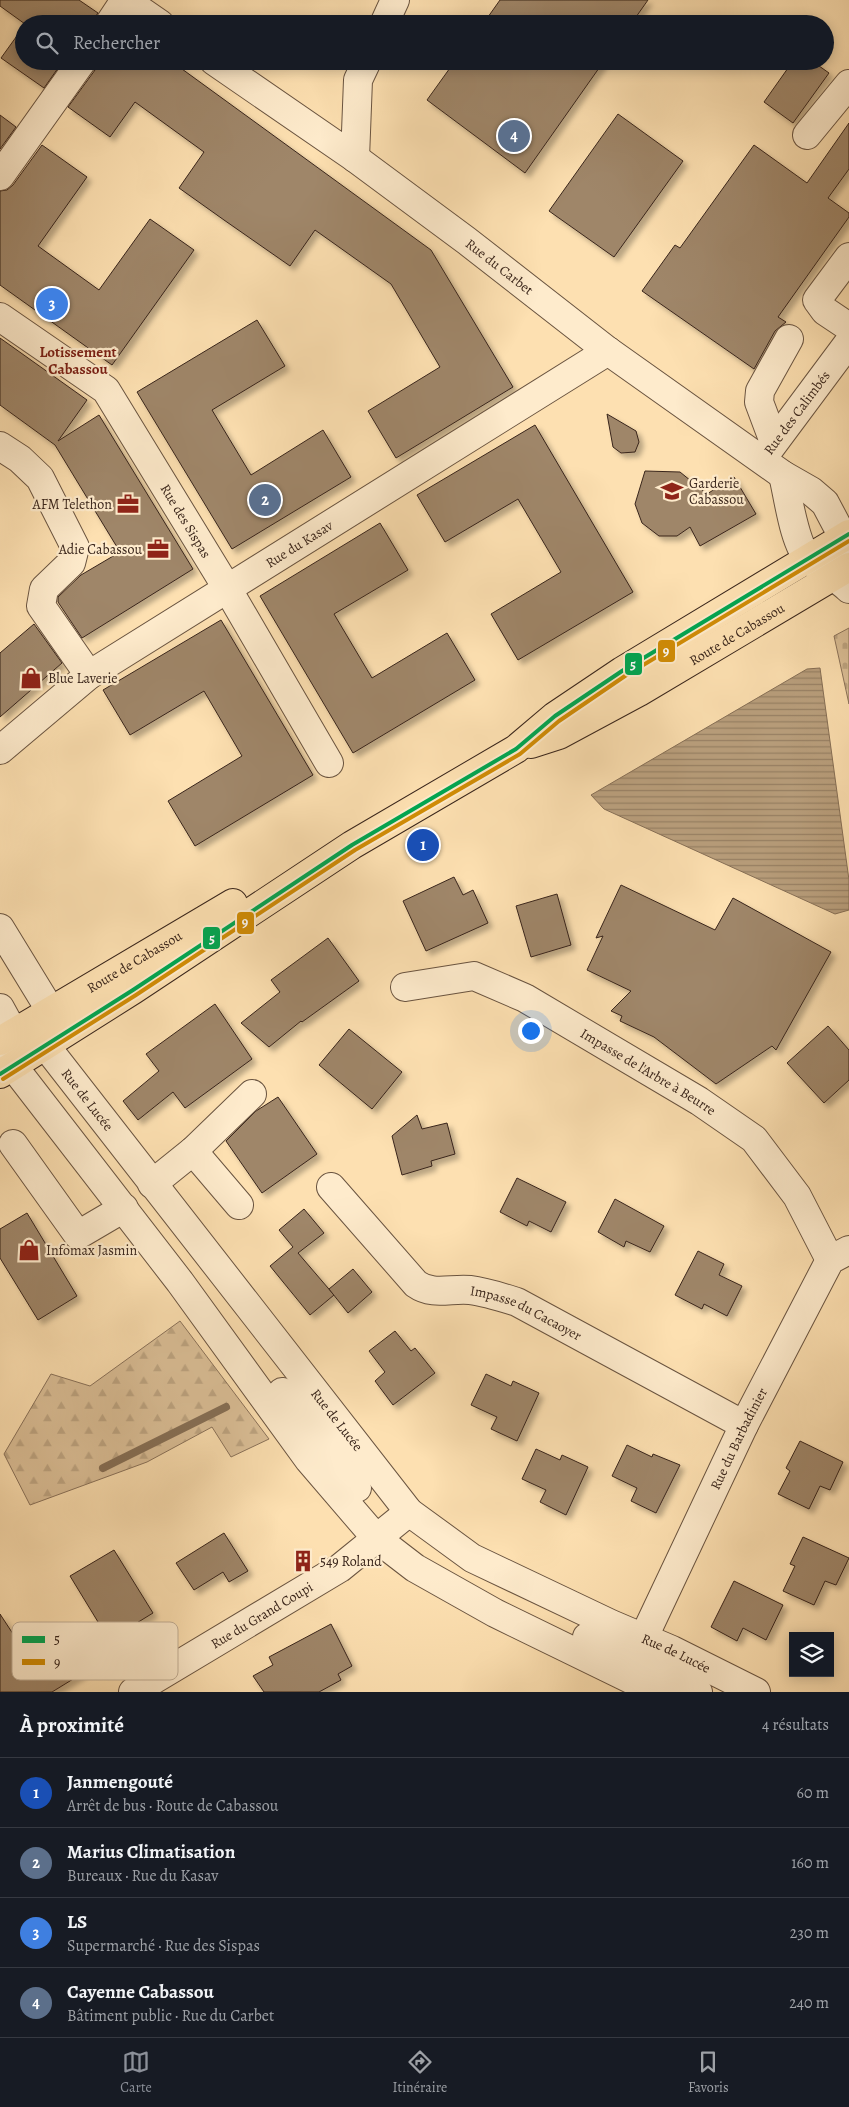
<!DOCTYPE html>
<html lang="fr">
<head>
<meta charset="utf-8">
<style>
	:root { --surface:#171b24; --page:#20242c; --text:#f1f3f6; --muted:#9ea1a6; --line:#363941; --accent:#8c9099 }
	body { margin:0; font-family:Alegreya,serif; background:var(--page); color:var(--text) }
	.controls { position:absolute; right:15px; bottom:15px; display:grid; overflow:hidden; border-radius:0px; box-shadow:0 2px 12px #0003 }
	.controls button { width:45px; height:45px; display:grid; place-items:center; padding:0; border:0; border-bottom:1px solid var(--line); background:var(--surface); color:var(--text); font:25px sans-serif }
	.you { position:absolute; left:530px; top:1030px; width:18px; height:18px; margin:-12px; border:4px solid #fff; border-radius:50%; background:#1a73e8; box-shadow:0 0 0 8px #1a73e833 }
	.badge { display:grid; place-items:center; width:32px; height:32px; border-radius:50%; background:var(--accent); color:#fff; font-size:16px; font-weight:700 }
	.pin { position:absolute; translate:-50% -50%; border:2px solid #fff; box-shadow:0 1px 5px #0006 }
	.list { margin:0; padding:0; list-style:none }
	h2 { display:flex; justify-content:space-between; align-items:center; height:65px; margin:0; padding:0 20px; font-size:21px }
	h2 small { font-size:16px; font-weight:400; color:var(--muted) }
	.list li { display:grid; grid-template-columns:32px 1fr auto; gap:15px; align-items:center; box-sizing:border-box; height:70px; padding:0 20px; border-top:1px solid var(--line) }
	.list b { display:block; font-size:19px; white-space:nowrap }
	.list p { margin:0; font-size:16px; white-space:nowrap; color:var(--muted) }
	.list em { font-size:16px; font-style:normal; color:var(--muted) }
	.icon { flex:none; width:28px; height:28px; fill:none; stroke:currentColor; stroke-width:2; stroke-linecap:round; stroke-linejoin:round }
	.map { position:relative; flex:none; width:849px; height:1692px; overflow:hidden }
	.search { position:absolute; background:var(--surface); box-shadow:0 2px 12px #0003; left:15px; right:15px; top:15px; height:55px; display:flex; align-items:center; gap:12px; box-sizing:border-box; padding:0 18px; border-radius:28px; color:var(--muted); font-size:19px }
	.sheet { height:345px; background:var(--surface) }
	nav { display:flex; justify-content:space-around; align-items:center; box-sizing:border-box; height:70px; border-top:1px solid var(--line); background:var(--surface); font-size:14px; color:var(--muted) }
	nav a { display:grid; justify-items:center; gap:2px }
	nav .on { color:var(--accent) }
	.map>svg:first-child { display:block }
	.forest { fill:url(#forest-firs); stroke:#8a725a }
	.cemetery { fill:url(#cemetery-stones); stroke:#8a725a }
	.water { fill:url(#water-rules); stroke:#866f56 }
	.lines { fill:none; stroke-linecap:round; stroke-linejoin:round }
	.stream { stroke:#866f56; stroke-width:8 }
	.building { fill:#9f8669; stroke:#39251b; filter:url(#shadow) }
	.minor-casing { stroke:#6a5440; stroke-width:30 }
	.major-casing { stroke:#39251b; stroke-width:30 }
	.minor { stroke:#feebcc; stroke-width:28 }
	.major { stroke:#fde0b1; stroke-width:28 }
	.bus-1-casing { stroke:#feebcc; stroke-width:8 }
	.bus-2-casing { stroke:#feebcc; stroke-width:8 }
	.bus-1 { stroke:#00a651; stroke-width:4 }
	.bus-2 { stroke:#d18c05; stroke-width:4 }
	.labels { text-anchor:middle; stroke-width:4.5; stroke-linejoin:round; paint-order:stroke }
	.street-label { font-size:14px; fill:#39251b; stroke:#feebcc }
	.poi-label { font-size:14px; fill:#39251b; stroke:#feebcc; text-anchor:start }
	.neighbourhood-label { font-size:15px; font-weight:bold; fill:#7a1f14; stroke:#feebcc }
	.key { fill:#feebcc; stroke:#c3b097; stroke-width:1 }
	.key-label { font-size:14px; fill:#39251b }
	.line-badge { stroke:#feebcc; stroke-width:2 }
	.badge-label { font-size:14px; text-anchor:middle; font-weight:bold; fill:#fff }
</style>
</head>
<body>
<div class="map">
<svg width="849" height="1692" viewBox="0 0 849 1692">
	<defs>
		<pattern id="forest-firs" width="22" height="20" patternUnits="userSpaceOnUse" patternTransform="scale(1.25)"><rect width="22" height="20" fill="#dcc098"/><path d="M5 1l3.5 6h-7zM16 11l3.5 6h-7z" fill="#bea582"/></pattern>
		<pattern id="cemetery-stones" width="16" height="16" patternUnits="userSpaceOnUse" patternTransform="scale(1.25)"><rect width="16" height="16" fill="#dcc098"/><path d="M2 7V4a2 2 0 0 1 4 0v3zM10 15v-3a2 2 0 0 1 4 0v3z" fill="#bea582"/></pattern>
		<pattern id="water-rules" width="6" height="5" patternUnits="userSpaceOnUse" patternTransform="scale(1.25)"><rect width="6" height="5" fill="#baa07e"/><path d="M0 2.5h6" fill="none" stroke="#988266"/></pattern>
		<filter id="shadow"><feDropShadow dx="4.5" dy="4.5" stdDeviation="2.5" flood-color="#0004"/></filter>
	</defs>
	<rect width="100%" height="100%" fill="#fde0b1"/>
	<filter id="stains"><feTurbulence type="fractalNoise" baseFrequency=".004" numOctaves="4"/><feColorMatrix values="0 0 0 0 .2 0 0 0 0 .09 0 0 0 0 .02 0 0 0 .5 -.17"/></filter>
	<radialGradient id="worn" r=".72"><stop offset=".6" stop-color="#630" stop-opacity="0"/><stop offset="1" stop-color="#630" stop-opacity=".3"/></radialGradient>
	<polygon class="forest" points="180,1321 269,1439 231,1457 212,1427 147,1462 30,1505 4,1454 51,1374 90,1386"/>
	<polygon class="cemetery" points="849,628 849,704 834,636"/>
	<polygon class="water" points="820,668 849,880 849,910 835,914 604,809 591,795 807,669"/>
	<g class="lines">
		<polyline class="stream" points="103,1468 226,1407"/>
	</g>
	<g class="building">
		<polygon points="0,0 79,0 98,13 90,24 25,24 0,6"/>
		<polygon points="500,0 648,0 631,24 483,24"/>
		<polygon points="24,26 24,61 63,61 44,88 1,58"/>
		<polygon points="97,61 171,61 431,250 513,387 396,458 368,411 440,367 391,284 315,230 290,266 224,220 179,188 204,152 135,102 110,137 68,107 95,70"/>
		<polygon points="455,61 604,61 525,173 427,100"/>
		<polygon points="793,61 812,61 829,73 793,123 764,102"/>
		<polygon points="618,114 683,161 614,257 549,211"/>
		<polygon points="0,115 16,127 0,149"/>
		<polygon points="849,123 849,169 828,198 849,213 849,217 778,317 786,322 775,331 754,369 642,291 675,245 680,248 754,145 807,183"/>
		<polygon points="42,145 87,177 38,246 99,290 150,219 194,250 112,365 0,285 0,191 7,190 13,185"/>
		<polygon points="257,320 285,366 212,410 251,475 323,430 351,477 232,549 137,392"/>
		<polygon points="0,338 87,400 58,441 99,415 193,569 82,638 58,602 58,597 81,575 120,552 55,445 0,405"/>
		<polygon points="607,414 636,431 639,442 635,452 621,453 613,447"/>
		<polygon points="535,425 633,592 518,660 491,614 561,572 518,499 445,542 417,495"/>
		<polygon points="645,471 680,472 707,494 734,477 756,514 700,546 690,527 677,536 659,536 642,523 635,504"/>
		<polygon points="380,523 408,570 334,614 372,678 447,633 475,680 353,753 260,596"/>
		<polygon points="221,620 313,775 195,846 168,801 242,756 204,691 130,735 103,690"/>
		<polygon points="34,624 62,663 0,717 0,653"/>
		<polygon points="454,877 463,895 473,890 488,923 426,951 403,901"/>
		<polygon points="621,885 715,930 733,898 831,952 776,1050 772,1046 716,1084 654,1037 620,1021 622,1016 611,1011 631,991 587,970 603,936 596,938"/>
		<polygon points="557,894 571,945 531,957 516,906"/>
		<polygon points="328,938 359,981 302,1022 301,1021 269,1047 241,1023 280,992 271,980"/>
		<polygon points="215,1004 252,1059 185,1108 173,1092 138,1120 123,1101 159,1071 146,1054"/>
		<polygon points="828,1026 849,1050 849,1080 824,1103 787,1063"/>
		<polygon points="349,1029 402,1072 372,1109 319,1065"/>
		<polygon points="278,1097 317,1154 262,1193 226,1141 256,1111"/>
		<polygon points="417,1115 422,1129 447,1123 455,1154 431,1161 432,1166 402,1175 392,1136"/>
		<polygon points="517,1178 566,1202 551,1232 529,1221 527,1226 500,1212"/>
		<polygon points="615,1199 664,1226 650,1252 626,1241 624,1247 598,1232"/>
		<polygon points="304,1209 324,1233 298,1253 334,1295 310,1315 270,1266 293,1247 279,1230"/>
		<polygon points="27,1213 77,1296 38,1320 0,1258 0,1229"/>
		<polygon points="698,1251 724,1264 719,1275 742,1286 727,1316 704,1304 702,1309 675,1295"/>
		<polygon points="353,1269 372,1292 348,1313 329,1289"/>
		<polygon points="395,1331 411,1351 415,1348 435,1373 393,1405 375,1381 385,1372 369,1351"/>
		<polygon points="486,1374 511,1386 513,1381 539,1393 517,1441 491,1429 497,1417 471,1405"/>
		<polygon points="800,1441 843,1462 830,1490 820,1486 809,1509 778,1494 790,1471 786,1468"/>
		<polygon points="627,1445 652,1457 653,1454 680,1465 656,1513 631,1501 637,1488 612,1476"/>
		<polygon points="536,1449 560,1460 562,1455 588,1467 566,1515 540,1502 546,1490 522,1479"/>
		<polygon points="224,1533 248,1571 229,1582 223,1572 194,1590 176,1563"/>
		<polygon points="803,1537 849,1558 836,1585 825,1581 814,1605 783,1591 795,1566 790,1564"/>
		<polygon points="114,1550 153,1613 109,1640 70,1576"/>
		<polygon points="734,1581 783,1605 766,1640 743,1628 737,1641 711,1627"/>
		<polygon points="0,1614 32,1663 65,1643 83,1673 52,1692 0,1692"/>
		<polygon points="331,1624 352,1666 338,1674 341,1680 319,1692 264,1692 253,1676 273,1665 269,1657"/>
	</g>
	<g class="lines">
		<g class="minor-casing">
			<g id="minor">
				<polyline points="125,0 160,24"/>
				<polyline points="109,24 125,0"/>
				<polyline points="384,24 395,0"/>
				<path id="s1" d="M214,61l141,97 112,83 141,110 175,124 28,16 14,12 18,34 -8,39"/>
				<polyline points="807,135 849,84"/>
				<polyline points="355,158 358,80 367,61"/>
				<polyline points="0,176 82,61"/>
				<polyline points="849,257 817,300 825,311 849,327"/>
				<path id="s2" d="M0,317l106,73 121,198 102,175"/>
				<polyline points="774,442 759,402 760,391 789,339"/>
				<polyline points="0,446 20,459 40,478 75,547 71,563 44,589 41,606 89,675"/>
				<path id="s3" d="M762,459l87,-117"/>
				<path d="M783,475c5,20 11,70 26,84 11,11 28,18 40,30"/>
				<path id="s4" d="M0,750l89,-75 519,-324"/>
				<polyline points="0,928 63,1031"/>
				<path id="s5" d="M405,987l69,-11 51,22 174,103 55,38 43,57 33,64"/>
				<polyline points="0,1008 22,1048"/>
				<polyline points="13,1144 78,1235 124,1208"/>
				<polyline points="193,1151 239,1205"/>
				<polyline points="152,1184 193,1151 252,1094"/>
				<path id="s6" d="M331,1187l85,97c17,12 35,4 54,6 16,2 31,7 47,12l227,123"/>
				<polyline points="282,1392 357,1488"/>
				<polyline points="587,1637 698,1692"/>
				<path id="s7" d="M643,1639l101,-214 86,-165 19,-10"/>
				<path id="s8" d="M133,1692l207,-124 69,-56"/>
				<path id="s9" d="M657,1692l-162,-79 -80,-45 -39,-30 -67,-78 -129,-178 -167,-216v-32l32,11 364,467 63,46 139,66 61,26 84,42"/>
			</g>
		</g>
		<g class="major-casing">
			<g id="major">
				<path id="s10" d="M531,744l28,-9 80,-43 210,-125"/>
				<path id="s11" d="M0,1041l233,-138"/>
				<polyline points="0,1074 133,990 352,845 516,749 555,716 622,671 849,534"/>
			</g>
		</g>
		<use href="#minor" class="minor"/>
		<use href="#major" class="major"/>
		<g class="bus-1-casing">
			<polyline id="bus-1" points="0,1074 133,990 352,845 516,749 555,716 622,671 849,534"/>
		</g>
		<g class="bus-2-casing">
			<polyline id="bus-2" points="3,1079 136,995 355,850 520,754 559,721 625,676 849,541"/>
		</g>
		<use href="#bus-1" class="bus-1"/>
		<use href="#bus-2" class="bus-2"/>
	</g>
	<defs>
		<g id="school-bare" transform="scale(1.725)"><path d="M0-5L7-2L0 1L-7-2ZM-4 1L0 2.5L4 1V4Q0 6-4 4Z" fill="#8f2418" stroke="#feebcc" stroke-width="2.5" paint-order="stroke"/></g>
		<g id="office-bare" transform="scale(1.725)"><path d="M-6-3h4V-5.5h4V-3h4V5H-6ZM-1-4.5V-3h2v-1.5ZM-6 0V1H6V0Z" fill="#8f2418" stroke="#feebcc" stroke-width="2.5" paint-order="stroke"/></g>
		<g id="shop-bare" transform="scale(1.725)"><path d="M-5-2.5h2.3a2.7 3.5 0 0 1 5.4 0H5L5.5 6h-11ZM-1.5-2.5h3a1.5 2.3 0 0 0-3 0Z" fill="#8f2418" stroke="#feebcc" stroke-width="2.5" paint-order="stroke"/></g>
		<g id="building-bare" transform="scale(1.725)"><path d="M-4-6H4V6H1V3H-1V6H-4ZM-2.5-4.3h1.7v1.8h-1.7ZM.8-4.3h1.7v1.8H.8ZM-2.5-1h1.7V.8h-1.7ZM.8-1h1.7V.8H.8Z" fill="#8f2418" stroke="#feebcc" stroke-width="2.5" paint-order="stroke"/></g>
	</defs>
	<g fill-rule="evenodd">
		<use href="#school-bare" x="672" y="491"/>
		<use href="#office-bare" x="128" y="504"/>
		<use href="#office-bare" x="158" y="549"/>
		<use href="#shop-bare" x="31" y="678"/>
		<use href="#shop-bare" x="29" y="1250"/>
		<use href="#building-bare" x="303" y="1561"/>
	</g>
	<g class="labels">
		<g class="street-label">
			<text dy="5" stroke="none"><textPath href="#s1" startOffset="352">Rue du Carbet</textPath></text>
			<text dy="5" stroke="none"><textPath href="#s3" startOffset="58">Rue des Calimbés</textPath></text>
			<text dy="5" stroke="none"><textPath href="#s2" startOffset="282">Rue des Sispas</textPath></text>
			<text dy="5" stroke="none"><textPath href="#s4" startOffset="364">Rue du Kasav</textPath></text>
			<text dy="5" stroke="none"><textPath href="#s10" startOffset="234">Route de Cabassou</textPath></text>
			<text dy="5" stroke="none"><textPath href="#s11" startOffset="156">Route de Cabassou</textPath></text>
			<text dy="5" stroke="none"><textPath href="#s5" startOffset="269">Impasse de l'Arbre à Beurre</textPath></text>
			<text dy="5" stroke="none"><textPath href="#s9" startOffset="1052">Rue de Lucée</textPath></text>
			<text dy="5" stroke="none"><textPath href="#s6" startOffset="245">Impasse du Cacaoyer</textPath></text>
			<text dy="5" stroke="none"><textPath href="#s9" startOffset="1458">Rue de Lucée</textPath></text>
			<text dy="5" stroke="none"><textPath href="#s7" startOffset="222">Rue du Barbadinier</textPath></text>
			<text dy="5" stroke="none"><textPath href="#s8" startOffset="150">Rue du Grand Coupi</textPath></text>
			<text dy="5" stroke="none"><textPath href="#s9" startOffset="1878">Rue de Lucée</textPath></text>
		</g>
		<g class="poi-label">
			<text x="689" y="488">Garderie<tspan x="689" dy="16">Cabassou</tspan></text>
			<text x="112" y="509" text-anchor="end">AFM Telethon</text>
			<text x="142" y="554" text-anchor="end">Adie Cabassou</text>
			<text x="48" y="683">Blue Laverie</text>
			<text x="46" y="1255">Infomax Jasmin</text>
			<text x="320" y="1566">549 Roland</text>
		</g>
		<g class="neighbourhood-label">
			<text x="78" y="357">Lotissement<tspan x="78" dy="17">Cabassou</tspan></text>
		</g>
	</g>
	<rect x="12" y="1622" width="166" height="58" rx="8" class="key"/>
	<rect x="22" y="1636" width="23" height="7" fill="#00a651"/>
	<rect x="22" y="1659" width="23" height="6" fill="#d18c05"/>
	<g class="key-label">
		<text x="54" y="1644">5</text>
		<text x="54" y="1667">9</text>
	</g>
	<g class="line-badge">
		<rect x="657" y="639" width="19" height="24" rx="5" fill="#d18c05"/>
		<rect x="624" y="652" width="19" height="24" rx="5" fill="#00a651"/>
		<rect x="236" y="911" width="19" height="24" rx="5" fill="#d18c05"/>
		<rect x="202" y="926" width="19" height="24" rx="5" fill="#00a651"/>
	</g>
	<g class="badge-label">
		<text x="666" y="656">9</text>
		<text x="633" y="669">5</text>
		<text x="245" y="927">9</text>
		<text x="212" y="943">5</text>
	</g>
	<rect width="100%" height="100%" filter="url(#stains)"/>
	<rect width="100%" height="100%" fill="url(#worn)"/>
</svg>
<div class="controls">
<button><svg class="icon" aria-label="layers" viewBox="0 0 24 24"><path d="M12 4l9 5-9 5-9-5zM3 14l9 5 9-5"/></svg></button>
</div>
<div class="you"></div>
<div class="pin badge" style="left:423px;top:845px;background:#1a4fb4">1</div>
<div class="pin badge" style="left:265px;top:500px;background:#5c6f8a">2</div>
<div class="pin badge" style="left:52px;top:304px;background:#3f7fe0">3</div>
<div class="pin badge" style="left:514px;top:136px;background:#5c6f8a">4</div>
<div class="search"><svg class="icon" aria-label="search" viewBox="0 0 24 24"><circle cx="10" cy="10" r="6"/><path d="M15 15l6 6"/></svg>Rechercher</div>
</div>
<section class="sheet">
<h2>À proximité<small>4 résultats</small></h2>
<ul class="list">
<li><span class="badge" style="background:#1a4fb4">1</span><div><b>Janmengouté</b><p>Arrêt de bus · Route de Cabassou</p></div><em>60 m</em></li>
<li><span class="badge" style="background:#5c6f8a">2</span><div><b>Marius Climatisation</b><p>Bureaux · Rue du Kasav</p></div><em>160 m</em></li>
<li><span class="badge" style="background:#3f7fe0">3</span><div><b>LS</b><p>Supermarché · Rue des Sispas</p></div><em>230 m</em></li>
<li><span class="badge" style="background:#5c6f8a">4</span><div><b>Cayenne Cabassou</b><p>Bâtiment public · Rue du Carbet</p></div><em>240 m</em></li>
</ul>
</section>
<nav>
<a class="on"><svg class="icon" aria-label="map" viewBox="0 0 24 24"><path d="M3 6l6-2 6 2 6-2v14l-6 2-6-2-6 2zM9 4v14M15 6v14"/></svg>Carte</a>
<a><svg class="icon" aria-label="directions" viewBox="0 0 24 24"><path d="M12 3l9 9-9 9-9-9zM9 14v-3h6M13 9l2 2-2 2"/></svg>Itinéraire</a>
<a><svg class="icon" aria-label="saved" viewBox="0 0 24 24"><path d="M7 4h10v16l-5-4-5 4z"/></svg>Favoris</a>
</nav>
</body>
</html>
